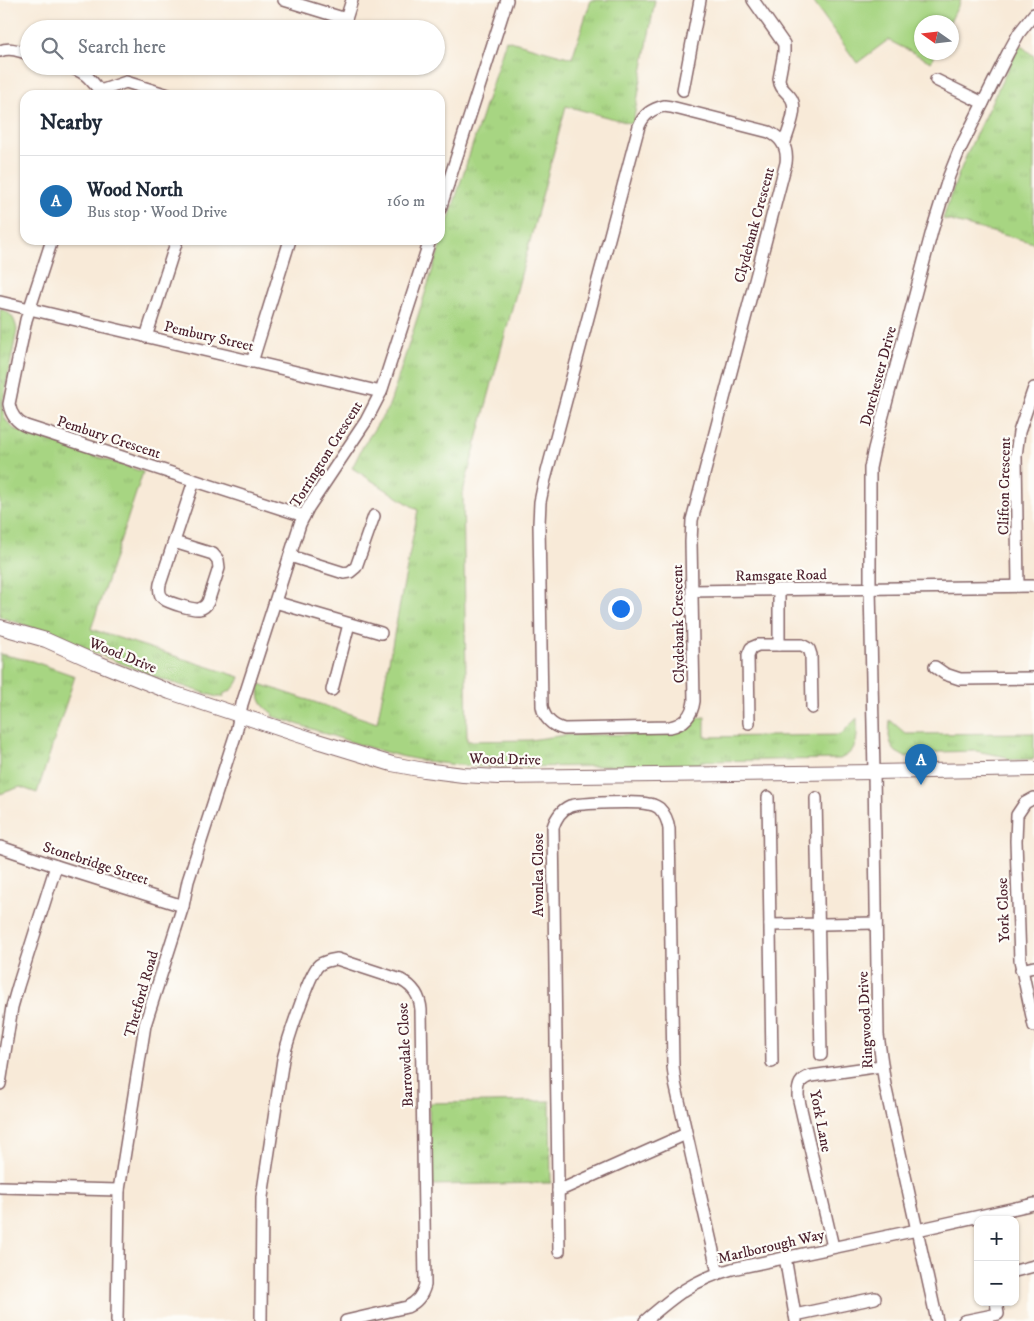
<!DOCTYPE html>
<html lang="en">
<head>
<meta charset="utf-8">
<style>
	:root { --surface:#fff; --page:#f2f2f3; --text:#1f2937; --muted:#747a83; --line:#e0e1e3; --accent:#1f6fb2 }
	body { margin:0; font-family:"IM FELL DW Pica",serif; background:var(--page); color:var(--text) }
	.controls { position:absolute; right:15px; bottom:15px; display:grid; overflow:hidden; border-radius:10px; box-shadow:0 1px 4px #0004 }
	.controls button { width:45px; height:45px; display:grid; place-items:center; padding:0; border:0; border-bottom:1px solid var(--line); background:var(--surface); color:var(--text); font:25px sans-serif }
	.compass { position:absolute; left:914px; top:15px; width:45px; height:45px; border-radius:50%; background:var(--surface); box-shadow:0 1px 4px #0004; rotate:284deg }
	.you { position:absolute; left:620px; top:608px; width:18px; height:18px; margin:-12px; border:4px solid #fff; border-radius:50%; background:#1a73e8; box-shadow:0 0 0 8px #1a73e833 }
	.badge { display:grid; place-items:center; width:32px; height:32px; border-radius:50%; background:var(--accent); color:#fff; font-size:16px; font-weight:700 }
	.pin { position:absolute; translate:-50% -41px; filter:drop-shadow(0 1px 2px #0008) }
	.pin::after { content:''; position:absolute; top:26px; width:18px; height:15px; background:inherit; clip-path:polygon(0 0,100% 0,50% 100%) }
	.list { margin:0; padding:0; list-style:none }
	h2 { display:flex; justify-content:space-between; align-items:center; height:65px; margin:0; padding:0 20px; font-size:21px }
	h2 small { font-size:16px; font-weight:400; color:var(--muted) }
	.list li { display:grid; grid-template-columns:32px 1fr auto; gap:15px; align-items:center; box-sizing:border-box; height:90px; padding:0 20px; border-top:1px solid var(--line) }
	.list b { display:block; font-size:19px; white-space:nowrap }
	.list p { margin:0; font-size:16px; white-space:nowrap; color:var(--muted) }
	.list em { font-size:16px; font-style:normal; color:var(--muted) }
	.icon { flex:none; width:28px; height:28px; fill:none; stroke:currentColor; stroke-width:2; stroke-linecap:round; stroke-linejoin:round }
	.map { position:relative; flex:none; width:1034px; height:1321px; overflow:hidden }
	.search { position:absolute; background:var(--surface); box-shadow:0 1px 4px #0004; left:20px; top:20px; width:425px; height:55px; display:flex; align-items:center; gap:12px; box-sizing:border-box; padding:0 18px; border-radius:28px; color:var(--muted); font-size:19px }
	.panel { position:absolute; background:var(--surface); box-shadow:0 1px 4px #0004; left:20px; top:90px; width:425px; height:155px; border-radius:15px }
	.map>svg:first-child { display:block }
	.grass { fill:url(#grass-tufts); stroke:#787a56 }
	.garden { fill:#a7d582; stroke:#787a56 }
	.lines { fill:none; stroke-linecap:round; stroke-linejoin:round }
	.minor-casing { stroke:#876668; stroke-width:14 }
	.tertiary-casing { stroke:#876668; stroke-width:16 }
	.minor { stroke:#fff; stroke-width:11 }
	.tertiary { stroke:#fff; stroke-width:14 }
	.labels { text-anchor:middle; stroke-width:4.5; stroke-linejoin:round; paint-order:stroke }
	.street-label { font-size:15px; fill:#4a1f2b; stroke:#fdfcf7 }
</style>
</head>
<body>
<div class="map">
<svg width="1034" height="1321" viewBox="0 0 1034 1321">
	<defs>
		<pattern id="grass-tufts" width="24" height="20" patternUnits="userSpaceOnUse" patternTransform="scale(1.25)"><rect width="24" height="20" fill="#a7d582"/><path d="M3 7l-1-3M5 7V3M7 7l1-3M15 17l-1-3M17 17v-4M19 17l1-3" fill="none" stroke="#91b670"/></pattern>
	</defs>
	<rect width="100%" height="100%" fill="#fdfcf7"/>
	<filter id="ink" filterUnits="userSpaceOnUse"><feTurbulence type="fractalNoise" baseFrequency=".02" numOctaves="2"/><feDisplacementMap in="SourceGraphic" scale="10" xChannelSelector="R" yChannelSelector="G"/><feConvolveMatrix kernelMatrix="1 2 1 2 8 2 1 2 1" color-interpolation-filters="sRGB"/></filter>
	<filter id="wash" filterUnits="userSpaceOnUse"><feTurbulence type="fractalNoise" baseFrequency=".0096" numOctaves="4" result="noise"/><feDisplacementMap in="SourceGraphic" scale="20" xChannelSelector="R" yChannelSelector="G"/><feGaussianBlur stdDeviation="1.12" result="paint"/><feColorMatrix in="noise" values="0 0 0 0 0 0 0 0 0 0 0 0 0 0 0 0 0 1.4 0 .05"/><feComposite in="paint" operator="in"/></filter>
	<g filter="url(#wash)">
		<rect width="100%" height="100%" fill="#f8ead8"/>
		<g class="grass">
			<path d="M591,0h64l-22,124 -67,-18 -103,386 4,249 63,-1 35,-5 104,-1c12,-2 20,-7 27,-16l9,-1v20l135,-2 17,-17c0,18 3,32 -17,41l-139,2v4l-192,2c-38,0 -76,-3 -113,-12 -42,-11 -83,-26 -124,-39l1,-3c-12,-6 -16,-16 -13,-29l117,39 41,-213 -66,-42 11,-22 25,-38 3,-8 115,-360 66,18z"/>
			<path d="M1020,45l14,11v187l-91,-24c18,-61 49,-117 77,-174z"/>
			<path d="M0,309c11,3 15,10 17,21l-15,76 3,13 9,10 7,2 122,41 -52,157 149,48c-3,9 -8,14 -17,17l1,3h-7l-6,-2 -53,-17 -130,-52 -28,-9z"/>
			<polygon points="0,654 32,661 75,676 37,793 20,787 0,794"/>
			<polygon points="890,720 906,734 1034,733 1034,759 1007,760 1007,757 976,751 940,752 905,757 896,752 892,747 889,736"/>
			<polygon points="550,1101 551,1183 430,1185 429,1103"/>
		</g>
		<polygon class="garden" points="812,0 961,0 950,22 922,22 922,52 936,53 931,62 888,40 857,63"/>
	</g>
	<g filter="url(#ink)">
		<g class="lines">
			<g class="minor-casing">
				<g id="minor">
					<polyline points="284,0 346,19 352,0"/>
					<path d="M753,0l31,44v8l-5,27c1,10 7,12 12,19 8,11 -4,35 -7,47"/>
					<path d="M0,51c10,-4 19,0 29,3"/>
					<path d="M67,66c18,6 21,10 33,25"/>
					<polyline points="936,80 983,103"/>
					<polyline points="683,90 700,0"/>
					<polyline points="99,95 100,91 126,82 168,95"/>
					<path d="M664,106l7,1 98,25c13,6 19,16 17,31l-94,357 -1,22 3,159c-2,15 -10,23 -24,26l-106,2c-12,-3 -20,-11 -22,-23l-3,-182 1,-22 4,-19 95,-357c5,-12 13,-17 25,-20z"/>
					<polyline points="440,182 448,184 440,209"/>
					<polyline points="448,184 507,0"/>
					<path d="M52,240l-26,80 -17,84c2,11 7,18 17,22l278,90"/>
					<polyline points="0,302 381,392"/>
					<polyline points="146,337 177,240"/>
					<polyline points="252,362 290,240"/>
					<path d="M174,542l39,12 5,6 1,8 -11,34c-2,4 -4,6 -9,7 -6,1 -30,-6 -35,-10 -5,-3 -5,-9 -4,-15l34,-103"/>
					<polyline points="290,556 344,573 350,572 356,567 374,516"/>
					<polyline points="1018,586 1016,456 1019,432 1034,388"/>
					<polyline points="692,591 1034,586"/>
					<polyline points="275,602 381,633"/>
					<polyline points="779,645 779,590"/>
					<polyline points="935,667 945,674 960,679 1034,678"/>
					<polyline points="332,690 349,624"/>
					<polyline points="749,723 748,655 751,648 758,645 802,645 809,649 811,655 812,708"/>
					<polyline points="768,797 772,1062"/>
					<polyline points="816,798 821,1055"/>
					<polyline points="1034,798 1025,803 1017,815 1016,841 1020,960 1034,1026"/>
					<polyline points="0,847 56,866 183,906"/>
					<polyline points="770,925 876,923"/>
					<polyline points="1021,970 1034,967"/>
					<polyline points="0,1084 12,1007 18,986 56,866"/>
					<polyline points="0,1187 119,1190"/>
					<polyline points="558,1191 686,1134"/>
					<path d="M833,1247l-35,-151c0,-11 2,-17 13,-20l70,-10"/>
					<path d="M559,1251l-6,-424c3,-9 8,-17 17,-21 9,-3 68,-5 78,-2 4,0 8,2 11,4 6,6 9,13 10,21l4,237 2,17 43,190"/>
					<polyline points="785,1257 796,1321"/>
					<polyline points="1015,1271 1034,1266"/>
					<polyline points="795,1315 875,1298"/>
					<polyline points="117,1321 119,1190 145,1025 183,906 188,881 236,733 242,704 300,524 308,508 366,421 381,392 430,240"/>
					<path d="M261,1321l1,-124 21,-138c4,-16 26,-86 36,-94 5,-4 12,-5 18,-6l64,21c13,7 19,16 20,30l4,275c-3,11 -8,17 -18,22l-61,14"/>
					<path d="M645,1321c29,-25 48,-41 87,-52l185,-39 117,-26"/>
					<polyline points="937,1321 885,1085 878,1035 874,772 870,588 870,468 874,449 932,231 949,176 959,151 1008,53 1019,33 1034,14"/>
					<polyline points="964,1321 998,1314 996,1302"/>
				</g>
			</g>
			<g class="tertiary-casing">
				<polyline id="tertiary" points="0,627 46,640 93,661 170,692 317,741 392,764 424,770 463,775 498,777 874,772 1034,769"/>
			</g>
			<use href="#minor" class="minor"/>
			<use href="#tertiary" class="tertiary"/>
		</g>
	</g>
	<g class="labels">
		<g class="street-label">
			<text transform="translate(754 225) rotate(-75)" y="5">Clydebank Crescent</text>
			<text transform="translate(209 336) rotate(13)" y="5">Pembury Street</text>
			<text transform="translate(878 376) rotate(-75)" y="5">Dorchester Drive</text>
			<text transform="translate(109 437) rotate(18)" y="5">Pembury Crescent</text>
			<text transform="translate(326 454) rotate(-58)" y="5">Torrington Crescent</text>
			<text transform="translate(1004 486) rotate(-89)" y="5">Clifton Crescent</text>
			<text transform="translate(781 575) rotate(-1)" y="5">Ramsgate Road</text>
			<text transform="translate(678 624) rotate(-91)" y="5">Clydebank Crescent</text>
			<text transform="translate(123 655) rotate(22)" y="5">Wood Drive</text>
			<text transform="translate(505 759) rotate(1)" y="5">Wood Drive</text>
			<text transform="translate(96 863) rotate(18)" y="5">Stonebridge Street</text>
			<text transform="translate(538 875) rotate(-90)" y="5">Avonlea Close</text>
			<text transform="translate(1003 910) rotate(-92)" y="5">York Close</text>
			<text transform="translate(141 994) rotate(-74)" y="5">Thetford Road</text>
			<text transform="translate(865 1020) rotate(-93)" y="5">Ringwood Drive</text>
			<text transform="translate(405 1055) rotate(-93)" y="5">Barrowdale Close</text>
			<text transform="translate(821 1121) rotate(79)" y="5">York Lane</text>
			<text transform="translate(771 1246) rotate(-13)" y="5">Marlborough Way</text>
		</g>
	</g>
</svg>
<div class="controls">
<button>+</button>
<button>−</button>
</div>
<svg class="compass" viewBox="-18 -18 36 36"><path d="M0-13l5 13h-10z" fill="#e53935"/><path d="M0 13l5-13h-10z" fill="#747a83"/></svg>
<div class="you"></div>
<div class="pin badge" style="left:921px;top:785px">A</div>
<div class="search"><svg class="icon" aria-label="search" viewBox="0 0 24 24"><circle cx="10" cy="10" r="6"/><path d="M15 15l6 6"/></svg>Search here</div>
<section class="panel">
<h2>Nearby<small></small></h2>
<ul class="list">
<li><span class="badge">A</span><div><b>Wood North</b><p>Bus stop · Wood Drive</p></div><em>160 m</em></li>
</ul>
</section>
</div>
</body>
</html>
